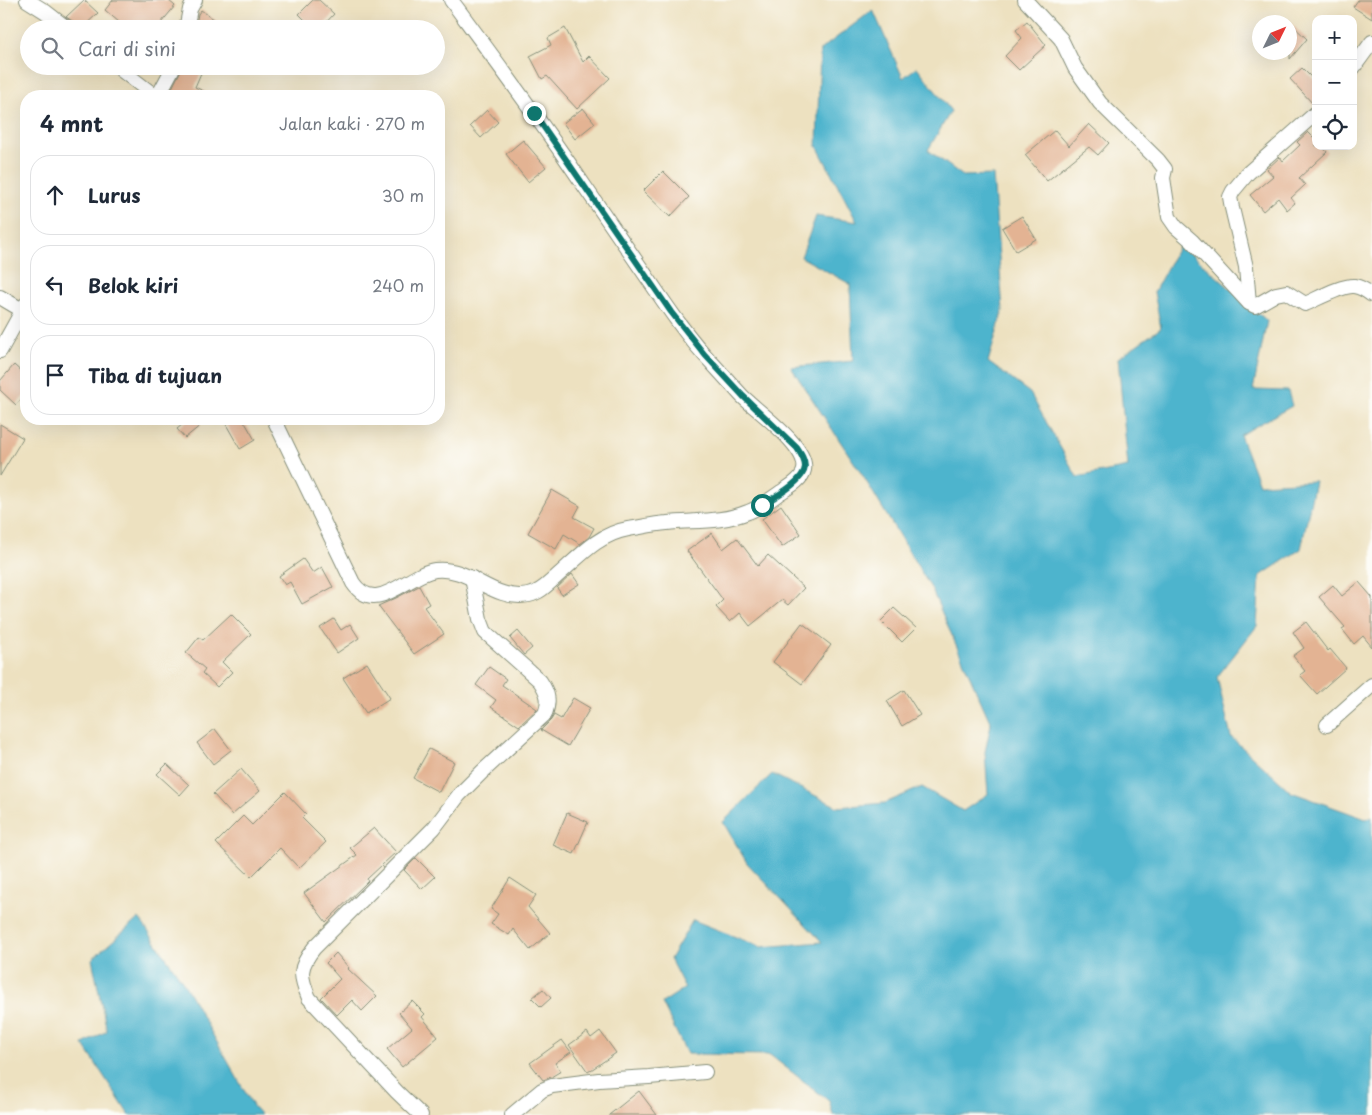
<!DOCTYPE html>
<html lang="id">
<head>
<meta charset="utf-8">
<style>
	:root { --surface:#fff; --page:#f2f2f3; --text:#1f2937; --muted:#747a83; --line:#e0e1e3 }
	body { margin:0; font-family:"Playpen Sans",sans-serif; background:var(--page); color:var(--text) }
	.controls { position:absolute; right:15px; top:15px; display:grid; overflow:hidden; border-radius:10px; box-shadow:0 5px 20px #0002 }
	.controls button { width:45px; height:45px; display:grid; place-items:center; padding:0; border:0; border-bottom:1px solid var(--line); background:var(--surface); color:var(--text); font:25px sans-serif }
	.compass { position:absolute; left:1252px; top:15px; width:45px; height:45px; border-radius:50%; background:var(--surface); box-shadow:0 5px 20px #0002; rotate:47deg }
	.stop { position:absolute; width:15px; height:15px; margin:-11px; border:4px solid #0f766e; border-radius:50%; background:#fff }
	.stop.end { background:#0f766e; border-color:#fff; box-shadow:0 1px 5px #0008 }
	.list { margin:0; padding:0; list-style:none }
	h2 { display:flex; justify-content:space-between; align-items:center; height:65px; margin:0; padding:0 20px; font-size:21px }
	h2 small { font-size:16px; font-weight:400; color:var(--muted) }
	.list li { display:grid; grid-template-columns:32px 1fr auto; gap:15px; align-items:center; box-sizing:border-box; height:80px; margin:0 10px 10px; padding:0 10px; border:1px solid var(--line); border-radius:20px }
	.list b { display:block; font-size:19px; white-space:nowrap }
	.list em { font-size:16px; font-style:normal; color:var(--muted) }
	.icon { flex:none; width:28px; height:28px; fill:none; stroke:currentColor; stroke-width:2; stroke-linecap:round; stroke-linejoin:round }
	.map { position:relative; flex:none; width:1372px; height:1115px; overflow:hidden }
	.search { position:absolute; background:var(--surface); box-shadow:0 5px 20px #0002; left:20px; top:20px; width:425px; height:55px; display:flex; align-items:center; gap:12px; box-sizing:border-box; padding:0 18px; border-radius:28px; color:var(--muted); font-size:19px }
	.panel { position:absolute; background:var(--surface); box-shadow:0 5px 20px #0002; left:20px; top:90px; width:425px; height:335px; border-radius:20px }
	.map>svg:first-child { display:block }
	.water { fill:#4eb4cd; stroke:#367880 }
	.building { fill:#e3b393 }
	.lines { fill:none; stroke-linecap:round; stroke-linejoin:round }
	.street-casing { stroke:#868f7a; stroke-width:16 }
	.street { stroke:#fff; stroke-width:14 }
	.route { stroke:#0f766e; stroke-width:6 }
</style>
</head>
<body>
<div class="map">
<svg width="1372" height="1115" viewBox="0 0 1372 1115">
	<rect width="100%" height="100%" fill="#fdfcf7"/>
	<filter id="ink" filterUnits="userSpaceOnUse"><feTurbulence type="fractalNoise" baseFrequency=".02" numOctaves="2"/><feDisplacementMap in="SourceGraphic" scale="10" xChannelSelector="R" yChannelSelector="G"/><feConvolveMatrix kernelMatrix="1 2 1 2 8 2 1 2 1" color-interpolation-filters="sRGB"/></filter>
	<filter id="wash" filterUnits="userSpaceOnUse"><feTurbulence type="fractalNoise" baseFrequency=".0096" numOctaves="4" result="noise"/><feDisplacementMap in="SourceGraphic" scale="20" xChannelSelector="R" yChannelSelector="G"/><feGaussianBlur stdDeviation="1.12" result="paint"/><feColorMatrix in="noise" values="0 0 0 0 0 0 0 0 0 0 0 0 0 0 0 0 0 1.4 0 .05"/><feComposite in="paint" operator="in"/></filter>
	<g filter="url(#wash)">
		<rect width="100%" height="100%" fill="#ede1c0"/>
		<g class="water">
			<polygon points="873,10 903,78 917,67 951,111 928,150 963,176 993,175 1003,311 988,362 1030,393 1077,477 1128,467 1118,358 1161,328 1154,292 1180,244 1267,321 1253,390 1288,391 1292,406 1240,435 1259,484 1315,481 1301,549 1260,576 1257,626 1217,677 1231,737 1291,792 1366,819 1372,816 1372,1115 833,1115 829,1101 770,1055 687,1054 662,1003 685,988 670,959 693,920 761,947 822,942 747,863 723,822 772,774 838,807 885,803 922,787 963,811 988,794 985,752 991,724 931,588 863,476 791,367 853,361 850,284 801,257 816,216 857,222 817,146 820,50"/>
			<polygon points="139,918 183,982 253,1106 261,1115 129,1115 83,1044 107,1031 92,959"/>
		</g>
		<g id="blocks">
			<g class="building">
				<polygon points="84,0 98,13 81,29 77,29 74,22 66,17"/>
				<polygon points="113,0 168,0 175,6 156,29 127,29 105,10"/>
				<polygon points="313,0 319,0 334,14 320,29 314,29 299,14"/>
				<polygon points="1358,0 1372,0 1372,19 1353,7"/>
				<polygon points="201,10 228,29 195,29 198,14"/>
				<polygon points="1027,21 1046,45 1019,70 1005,56 1022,38 1016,30"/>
				<polygon points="1290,23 1307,39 1290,59"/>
				<polygon points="565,28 583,62 589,56 610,78 577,109 547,76 542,79 530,56 551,45 548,38"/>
				<polygon points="183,66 187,66 201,73 195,87 214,96 168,96"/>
				<polygon points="1302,68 1316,82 1316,104 1314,105 1290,79"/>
				<polygon points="583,108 595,123 575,139 563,123"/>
				<polygon points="487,110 498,122 481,138 470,126"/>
				<polygon points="1089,124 1109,143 1098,155 1089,147 1047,181 1025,155 1055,130 1069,146"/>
				<polygon points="1308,132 1316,140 1316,146 1322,146 1327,152 1299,178 1305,185 1291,198 1295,203 1287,210 1278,198 1263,211 1250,195 1273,176 1267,169 1280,157 1283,161 1300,145 1297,142"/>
				<polygon points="523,140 546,167 528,182 506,154"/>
				<polygon points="663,171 689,197 670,217 643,191"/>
				<polygon points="1022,216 1036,239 1016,251 1002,228"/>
				<polygon points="14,365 26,376 26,394 16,405 0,390 0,381"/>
				<polygon points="189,419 195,419 201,425 185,438 177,429"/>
				<polygon points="223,419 243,419 255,440 240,449"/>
				<polygon points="0,424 23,438 0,476"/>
				<polygon points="552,490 580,506 574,517 594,528 589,537 580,544 564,534 556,549 528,533"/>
				<polygon points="781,505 801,534 782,547 762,519"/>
				<polygon points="712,533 723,549 737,538 758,566 768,555 804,588 788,605 782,600 750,626 740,613 730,622 716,607 723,600 687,551"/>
				<polygon points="303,559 313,573 322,567 333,587 302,604 290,582 285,585 279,576"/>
				<polygon points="572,574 579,584 562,595 557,588"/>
				<polygon points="1359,582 1372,597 1372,647 1363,636 1354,644 1342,629 1345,627 1319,597 1333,585 1342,596"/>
				<polygon points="419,586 429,604 424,607 444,634 414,654 378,606 396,598"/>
				<polygon points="894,608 916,628 902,642 881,621"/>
				<polygon points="231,614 251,634 222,662 232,672 217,687 202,673 205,669 186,653 199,637 203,640"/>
				<polygon points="334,619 341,630 350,624 359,638 337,653 320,628"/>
				<polygon points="1306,622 1328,651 1330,649 1346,668 1317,694 1300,675 1305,671 1293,656 1304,648 1293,632"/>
				<polygon points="802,623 831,645 802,684 773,662"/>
				<polygon points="518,631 532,648 524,655 510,638"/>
				<polygon points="367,663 390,698 366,713 343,678"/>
				<polygon points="489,667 506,679 502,685 537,709 519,726 491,707 496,700 476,685"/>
				<polygon points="904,690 920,715 902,726 887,701"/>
				<polygon points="573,698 590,708 568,746 541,730 551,720 554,715 561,719"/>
				<polygon points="215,729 231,750 213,764 197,743"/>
				<polygon points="429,749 454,762 439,792 413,778"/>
				<polygon points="167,764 189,785 180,795 157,774"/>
				<polygon points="241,769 260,791 232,815 213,794"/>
				<polygon points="285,792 306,814 302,818 326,842 299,868 280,848 251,877 216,843 243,816 252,825"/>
				<polygon points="567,813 588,822 574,854 553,845"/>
				<polygon points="374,828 396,852 367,879 368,881 326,922 304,893 357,855 350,848"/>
				<polygon points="416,858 435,877 422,889 404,870"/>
				<polygon points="510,878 536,895 528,907 550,933 530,950 513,929 509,935 491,924 498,914 491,909"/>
				<polygon points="336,953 349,968 348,969 377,996 362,1011 352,1000 337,1015 321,998 340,979 326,963"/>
				<polygon points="543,989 551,998 541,1007 532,998"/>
				<polygon points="412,1001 425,1014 422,1017 438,1037 402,1067 387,1049 412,1028 399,1013"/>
				<polygon points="600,1031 616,1053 588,1072 569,1045 587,1032 591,1038"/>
				<polygon points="562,1040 571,1052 555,1063 561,1071 551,1077 543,1080 530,1063"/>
				<polygon points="639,1091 657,1115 609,1115"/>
			</g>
		</g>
	</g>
	<g filter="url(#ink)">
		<use href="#blocks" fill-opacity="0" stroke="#868f7a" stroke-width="1"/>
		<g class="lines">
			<g class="street-casing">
				<g id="street">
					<polyline points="27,0 46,12 68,29"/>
					<path d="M1025,0l36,39 14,29 25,35 58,57 7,9 -2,9 6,39 7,10 16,14 57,62 6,3 21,-12 10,-2 19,12c12,-5 37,-19 49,-18 7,1 13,5 18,9"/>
					<polyline points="186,29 190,9 195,0"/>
					<polyline points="116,66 155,96"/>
					<polyline points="1353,68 1372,42"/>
					<polyline points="158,96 174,66"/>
					<polyline points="0,297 22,310"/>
					<polyline points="1249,303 1246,267 1232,208 1230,197 1233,191 1248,173 1316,113"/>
					<polyline points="0,351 26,304"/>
					<path d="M274,419l79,164c23,34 54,-9 82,-13 36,-4 57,32 94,25 11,-2 19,-11 27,-18 22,-19 42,-43 72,-48 13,-2 26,-5 39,-6 27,-3 54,0 81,-11 12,-4 23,-13 33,-20 8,-5 21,-12 23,-22 5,-23 -47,-59 -62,-74 -10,-11 -20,-22 -30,-33 -24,-25 -44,-55 -63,-83 -22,-32 -44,-64 -66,-96 -42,-63 -87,-123 -132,-184"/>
					<polyline points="1327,725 1372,685"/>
					<path d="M421,1115l-24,-23 -88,-94c-10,-23 -10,-31 5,-50l120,-120 25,-33 23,-23 63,-58c5,-13 3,-21 -5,-33l-55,-49 -5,-13 -8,-41"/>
					<polyline points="512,1115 542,1090 552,1086 599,1080 649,1077 705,1072"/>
				</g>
			</g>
			<use href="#street" class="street"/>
		</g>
	</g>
	<g class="lines" filter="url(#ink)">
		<path class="route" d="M534,113l137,199 34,43 38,41 54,52c4,6 8,12 8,19 -1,15 -32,31 -43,38"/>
	</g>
</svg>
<div class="controls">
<button>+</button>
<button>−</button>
<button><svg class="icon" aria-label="locate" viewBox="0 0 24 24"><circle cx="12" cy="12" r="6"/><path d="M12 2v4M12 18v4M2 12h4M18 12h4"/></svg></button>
</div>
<svg class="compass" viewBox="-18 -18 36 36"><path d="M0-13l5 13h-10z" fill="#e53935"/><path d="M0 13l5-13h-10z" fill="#747a83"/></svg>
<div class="stop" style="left:762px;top:505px"></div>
<div class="stop end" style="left:534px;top:113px"></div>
<div class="search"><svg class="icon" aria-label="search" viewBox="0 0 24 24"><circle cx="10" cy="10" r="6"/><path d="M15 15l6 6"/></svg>Cari di sini</div>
<section class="panel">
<h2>4 mnt<small>Jalan kaki · 270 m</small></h2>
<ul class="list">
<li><svg class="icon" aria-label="ahead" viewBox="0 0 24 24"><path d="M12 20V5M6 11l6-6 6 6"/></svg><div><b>Lurus</b></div><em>30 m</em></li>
<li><svg class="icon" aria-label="left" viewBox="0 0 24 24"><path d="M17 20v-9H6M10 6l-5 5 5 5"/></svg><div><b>Belok kiri</b></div><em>240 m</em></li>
<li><svg class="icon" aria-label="arrive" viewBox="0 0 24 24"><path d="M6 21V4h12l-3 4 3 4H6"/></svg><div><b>Tiba di tujuan</b></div></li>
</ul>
</section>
</div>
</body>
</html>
